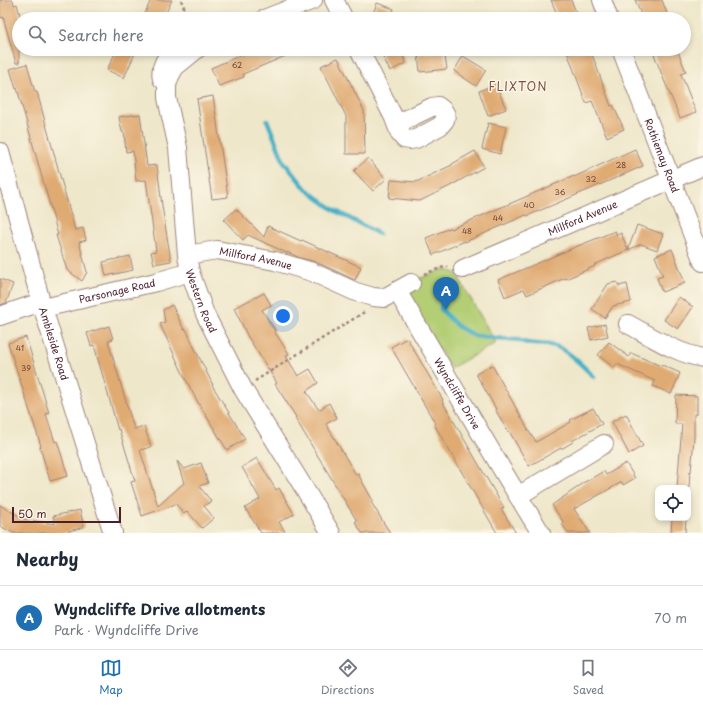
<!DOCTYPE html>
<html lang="en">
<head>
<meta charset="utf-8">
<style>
	:root { --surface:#fff; --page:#f2f2f3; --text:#1f2937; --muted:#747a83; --line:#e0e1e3; --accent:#1f6fb2 }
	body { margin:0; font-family:"Playpen Sans",sans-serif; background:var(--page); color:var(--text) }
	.controls { position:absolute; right:12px; bottom:12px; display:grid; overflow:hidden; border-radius:8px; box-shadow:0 2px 6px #0003 }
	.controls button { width:36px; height:36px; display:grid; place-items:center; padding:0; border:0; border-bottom:1px solid var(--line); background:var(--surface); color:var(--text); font:20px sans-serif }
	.scale { position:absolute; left:12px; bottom:10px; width:109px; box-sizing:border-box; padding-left:4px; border:2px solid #4a1f2b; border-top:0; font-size:11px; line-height:14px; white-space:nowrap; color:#4a1f2b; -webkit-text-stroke:3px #fcf5e5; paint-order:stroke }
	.you { position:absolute; left:283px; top:316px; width:14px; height:14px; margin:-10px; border:3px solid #fff; border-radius:50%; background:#1a73e8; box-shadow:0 0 0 6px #1a73e833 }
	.badge { display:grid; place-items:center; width:26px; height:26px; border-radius:50%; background:var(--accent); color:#fff; font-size:13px; font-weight:700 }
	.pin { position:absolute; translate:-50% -33px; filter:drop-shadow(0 1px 2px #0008) }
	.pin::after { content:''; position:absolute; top:21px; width:14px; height:12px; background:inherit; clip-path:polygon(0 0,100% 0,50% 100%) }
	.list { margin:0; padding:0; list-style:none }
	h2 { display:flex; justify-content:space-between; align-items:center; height:52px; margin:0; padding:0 16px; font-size:17px }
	h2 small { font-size:13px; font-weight:400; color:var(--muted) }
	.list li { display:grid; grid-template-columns:26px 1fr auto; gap:12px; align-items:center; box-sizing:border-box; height:64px; padding:0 16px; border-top:1px solid var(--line) }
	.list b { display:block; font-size:15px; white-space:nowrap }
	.list p { margin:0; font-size:13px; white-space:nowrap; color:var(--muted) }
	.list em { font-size:13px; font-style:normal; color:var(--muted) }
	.icon { flex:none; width:22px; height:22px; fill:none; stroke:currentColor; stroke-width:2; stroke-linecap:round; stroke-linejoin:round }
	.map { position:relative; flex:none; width:703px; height:533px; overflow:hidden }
	.search { position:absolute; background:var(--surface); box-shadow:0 2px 6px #0003; left:12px; right:12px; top:12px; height:44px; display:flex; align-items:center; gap:10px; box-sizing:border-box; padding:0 14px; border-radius:22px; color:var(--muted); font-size:15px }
	.sheet { height:116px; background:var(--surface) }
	nav { display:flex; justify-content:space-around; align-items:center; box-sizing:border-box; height:56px; border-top:1px solid var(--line); background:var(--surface); font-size:11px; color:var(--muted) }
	nav a { display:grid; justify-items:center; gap:2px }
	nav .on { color:var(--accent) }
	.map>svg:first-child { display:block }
	.green { fill:#b3ce74; stroke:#7e7650 }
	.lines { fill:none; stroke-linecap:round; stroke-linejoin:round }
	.stream { stroke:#47b0c6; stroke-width:4.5 }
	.building { fill:#e0ab73 }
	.minor-casing { stroke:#9c837a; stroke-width:20 }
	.path { stroke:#9c837a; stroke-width:2.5; stroke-dasharray:3 3; stroke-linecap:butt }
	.minor { stroke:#fff; stroke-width:18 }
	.labels { text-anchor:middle; stroke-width:3; stroke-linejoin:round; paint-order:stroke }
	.number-label { font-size:8px; fill:#70423d }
	.street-label { font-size:10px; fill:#4a1f2b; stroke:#fcf5e5 }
	.quarter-label { font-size:12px; letter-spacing:1px; fill:#7e5044; stroke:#fcf5e5 }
</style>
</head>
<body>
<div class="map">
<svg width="703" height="533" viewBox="0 0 703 533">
	<rect width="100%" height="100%" fill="#fcf5e5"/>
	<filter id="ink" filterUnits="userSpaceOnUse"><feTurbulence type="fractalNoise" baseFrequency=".025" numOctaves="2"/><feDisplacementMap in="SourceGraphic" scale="8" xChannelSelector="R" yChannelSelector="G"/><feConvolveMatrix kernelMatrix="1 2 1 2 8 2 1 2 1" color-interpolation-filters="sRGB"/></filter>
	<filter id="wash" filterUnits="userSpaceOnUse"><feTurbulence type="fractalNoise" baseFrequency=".012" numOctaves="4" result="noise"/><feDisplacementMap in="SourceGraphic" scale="16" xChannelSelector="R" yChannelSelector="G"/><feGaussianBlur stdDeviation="0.9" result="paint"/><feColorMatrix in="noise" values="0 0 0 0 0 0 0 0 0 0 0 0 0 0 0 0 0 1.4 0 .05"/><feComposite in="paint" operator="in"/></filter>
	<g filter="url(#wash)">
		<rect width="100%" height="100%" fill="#eee7ca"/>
		<polygon class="green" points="444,269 456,273 496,343 451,368 405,293 416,280"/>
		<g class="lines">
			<g class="stream">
				<polyline points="267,120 284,162 306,189 334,210 379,234"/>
				<path d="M442,293l-1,16 16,17 18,10 43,4c14,7 23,2 37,6 13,4 29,21 39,31"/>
			</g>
		</g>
		<g id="blocks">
			<g class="building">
				<polygon points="0,0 13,0 14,5 17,4 21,19 19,19 19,63 16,63 3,17 0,18"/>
				<polygon points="151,0 172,0 163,19 142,19"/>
				<polygon points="551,0 571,0 579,19 559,19"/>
				<polygon points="635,0 662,0 669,19 643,19"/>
				<polygon points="377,3 394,9 391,19 371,19"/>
				<polygon points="117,49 137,49 124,78 107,70"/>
				<polygon points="255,49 302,49 243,74 244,77 219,86 211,68"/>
				<polygon points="379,49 400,49 406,63 390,71"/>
				<polygon points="566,49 590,49 611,106 613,105 624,129 607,137 592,101 586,103"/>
				<polygon points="652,49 677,49 686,72 681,74 696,112 680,118 664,80"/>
				<polygon points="444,51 447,69 420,72 418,54"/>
				<polygon points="463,56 486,70 476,86 454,71"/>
				<polygon points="338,58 364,111 365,154 346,154 346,116 321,66"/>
				<polygon points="27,64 35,92 37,92 75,230 83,228 86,240 79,242 87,272 82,281 67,270 56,235 58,235 54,220 17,88 16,89 10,69"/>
				<polygon points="496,84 506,109 488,116 479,91"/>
				<polygon points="213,96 228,197 212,199 197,99"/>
				<polygon points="140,114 147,166 157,165 162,206 171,261 154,264 151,252 156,251 146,180 136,181 133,151 126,152 124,132 122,132 119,117"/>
				<polygon points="488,123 506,127 500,154 482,149"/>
				<polygon points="635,149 643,166 588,190 527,216 526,215 465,242 465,241 433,255 426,238 450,228 451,229 574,176 574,177"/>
				<polygon points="475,151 484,167 450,186 420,201 389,198 391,180 416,182 452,165 452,164"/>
				<polygon points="368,158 386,179 373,191 354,171"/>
				<polygon points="236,209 264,237 268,226 301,241 302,240 361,267 355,280 316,262 300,258 287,252 287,253 248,235 243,240 224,220"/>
				<polygon points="637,225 663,234 657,250 641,244 628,250"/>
				<polygon points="615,231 617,235 621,233 628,250 594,265 595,266 566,279 565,278 527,295 524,289 505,297 498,280 573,248"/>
				<polygon points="672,249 685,283 662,292 657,278 663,276 655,256"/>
				<polygon points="130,256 133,270 106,276 103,262"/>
				<polygon points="0,279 13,284 6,303 0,305"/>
				<polygon points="617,282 619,286 627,284 631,302 613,306 605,318 592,309 608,284"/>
				<polygon points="264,293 271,305 262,310 275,330 274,331 289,354 286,356 298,376 310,369 318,383 306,391 319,410 329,403 337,418 326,424 356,475 358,474 373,501 371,502 390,533 362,533 355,522 357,521 295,418 296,417 275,384 277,383 248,337 234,308"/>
				<polygon points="679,297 693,307 678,329 664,320"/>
				<polygon points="172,305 184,330 186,329 193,345 213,385 212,385 245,439 227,450 196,399 184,376 160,324 165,322 163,310"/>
				<polygon points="605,324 608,336 591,340 588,328"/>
				<polygon points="109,326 113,339 108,341 134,429 144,426 151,447 140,450 158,506 184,483 177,461 184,469 201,463 208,483 199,486 211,501 204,506 214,518 202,528 187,511 184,514 176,504 142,516 131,482 135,481 119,429 118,430 94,345 91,346 87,333"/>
				<polygon points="26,337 49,413 46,414 55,442 57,441 68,476 50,481 40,447 41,446 8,343"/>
				<polygon points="407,338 443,400 442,401 504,508 501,509 516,533 497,533 434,424 435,423 391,347"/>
				<polygon points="609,342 629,357 631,353 661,366 662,365 680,373 671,394 653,386 655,381 617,364 614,368 598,355"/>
				<polygon points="492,365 531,435 532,435 536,442 571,422 570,420 593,408 602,424 572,441 573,442 561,449 561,448 529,466 509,431 508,432 495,409 496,409 476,374"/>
				<polygon points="676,395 697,396 697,414 694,414 694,438 691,472 690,471 689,488 677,488 682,424 675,424"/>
				<polygon points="626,414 643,446 629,454 612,422"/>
				<polygon points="257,458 276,490 279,488 294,514 279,522 286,533 261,533 245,508 260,499 242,467"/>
				<polygon points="626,463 635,478 623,485 622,482 574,509 590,533 568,533 562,524 564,523 552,505 581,485 581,484 592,478 604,471 606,475"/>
				<polygon points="0,505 24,519 55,524 53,516 80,510 84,527 69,531 69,533 13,533 0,526"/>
				<polygon points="672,518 686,518 685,533 671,533"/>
			</g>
		</g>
	</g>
	<g filter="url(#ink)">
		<use href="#blocks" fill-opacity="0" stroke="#9c837a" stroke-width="1"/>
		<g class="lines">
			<g class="minor-casing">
				<g id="minor">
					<polyline points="334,0 344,19"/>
					<polyline points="602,0 609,19"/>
					<polyline points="264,19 313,0"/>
					<path id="s1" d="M197,49l-22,18 -5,9 -3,9v13l11,50 9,107 3,17 15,42 38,75 66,107 22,37"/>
					<polyline points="359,49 394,118 400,134 404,139 410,140 416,139 440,126 445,120 446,115 443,110 438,106 432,107 405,120 401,123 400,127 400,134"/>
					<path id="s2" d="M621,49l82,213"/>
					<path d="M162,79c-3,-12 4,-21 12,-30"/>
					<path id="s3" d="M0,152l41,150 72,231"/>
					<path id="s4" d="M187,255l30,-5 58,11 37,11 44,20 17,5 11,1 27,-15"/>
					<path id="s5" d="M463,269l240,-103"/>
					<path id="s6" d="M397,291c48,80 94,163 144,242"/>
					<path id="s7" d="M43,308l113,-26 34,-10"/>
					<polyline points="0,316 41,302"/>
					<path d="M628,324c24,13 48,29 75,34"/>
					<polyline points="518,496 604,444"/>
				</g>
			</g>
			<g class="path">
				<polyline points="181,0 189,19"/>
				<polyline points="424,274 444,267 448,267"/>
				<polyline points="255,381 366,311"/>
			</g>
			<use href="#minor" class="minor"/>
		</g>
	</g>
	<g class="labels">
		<g class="number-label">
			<text x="237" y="68">62</text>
			<text x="621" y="168">28</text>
			<text x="591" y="182">32</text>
			<text x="560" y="195">36</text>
			<text x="529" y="208">40</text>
			<text x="498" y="221">44</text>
			<text x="467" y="234">48</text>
			<text x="20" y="351">41</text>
			<text x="26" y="371">39</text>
		</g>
		<g class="street-label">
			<text dy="4" stroke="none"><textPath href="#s2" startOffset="114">Rothiemay Road</textPath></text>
			<text dy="4" stroke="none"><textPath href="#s5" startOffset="130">Millford Avenue</textPath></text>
			<text dy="4" stroke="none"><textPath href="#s4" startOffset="70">Millford Avenue</textPath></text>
			<text dy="4" stroke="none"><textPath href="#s7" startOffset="76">Parsonage Road</textPath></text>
			<text dy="4" stroke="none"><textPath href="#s1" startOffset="268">Western Road</textPath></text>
			<text dy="4" stroke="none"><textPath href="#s3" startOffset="199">Ambleside Road</textPath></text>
			<text dy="4" stroke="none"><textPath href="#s6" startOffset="119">Wyndcliffe Drive</textPath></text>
		</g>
		<g class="quarter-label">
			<text x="518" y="91">FLIXTON</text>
		</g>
	</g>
</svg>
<div class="controls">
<button><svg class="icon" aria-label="locate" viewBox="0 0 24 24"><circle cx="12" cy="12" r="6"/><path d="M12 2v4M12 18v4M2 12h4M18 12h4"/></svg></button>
</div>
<div class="scale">50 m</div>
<div class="you"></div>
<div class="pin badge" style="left:446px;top:310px">A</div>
<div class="search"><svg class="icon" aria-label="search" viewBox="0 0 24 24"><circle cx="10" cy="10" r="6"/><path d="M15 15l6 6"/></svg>Search here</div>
</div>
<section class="sheet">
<h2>Nearby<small></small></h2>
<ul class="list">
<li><span class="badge">A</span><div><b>Wyndcliffe Drive allotments</b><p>Park · Wyndcliffe Drive</p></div><em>70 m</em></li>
</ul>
</section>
<nav>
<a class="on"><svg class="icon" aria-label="map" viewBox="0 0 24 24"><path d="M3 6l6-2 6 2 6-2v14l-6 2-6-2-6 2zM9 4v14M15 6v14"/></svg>Map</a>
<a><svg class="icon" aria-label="directions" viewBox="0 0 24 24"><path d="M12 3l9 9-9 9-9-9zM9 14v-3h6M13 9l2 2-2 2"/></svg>Directions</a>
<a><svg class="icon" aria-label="saved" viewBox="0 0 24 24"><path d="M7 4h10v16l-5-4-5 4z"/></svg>Saved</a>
</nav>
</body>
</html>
